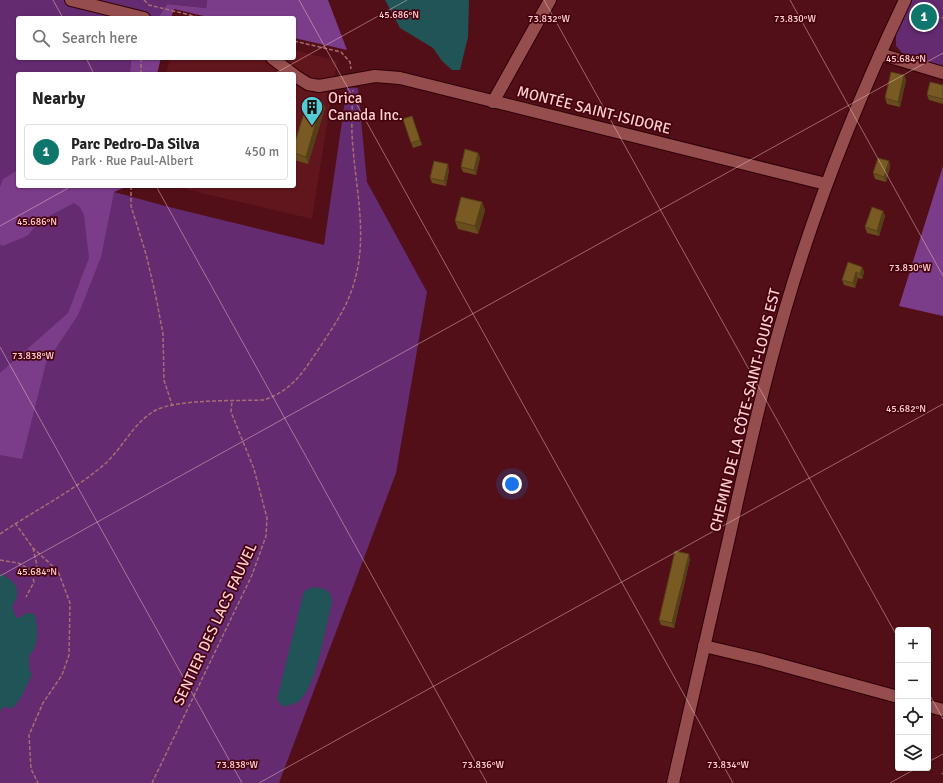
<!DOCTYPE html>
<html lang="en">
<head>
<meta charset="utf-8">
<style>
	:root { --surface:#fff; --page:#f6f6f6; --text:#222; --muted:#767676; --line:#e0e0e0; --accent:#0f766e }
	body { margin:0; font-family:Signika,sans-serif; background:var(--page); color:var(--text) }
	.controls { position:absolute; right:12px; bottom:12px; display:grid; overflow:hidden; border-radius:4px; box-shadow:0 1px 3px #0004 }
	.controls button { width:36px; height:36px; display:grid; place-items:center; padding:0; border:0; border-bottom:1px solid var(--line); background:var(--surface); color:var(--text); font:20px sans-serif }
	.you { position:absolute; left:512px; top:484px; width:14px; height:14px; margin:-10px; border:3px solid #fff; border-radius:50%; background:#1a73e8; box-shadow:0 0 0 6px #1a73e833 }
	.badge { display:grid; place-items:center; width:26px; height:26px; border-radius:50%; background:var(--accent); color:#fff; font-size:13px; font-weight:700 }
	.pin { position:absolute; translate:-50% -50%; border:2px solid #fff; box-shadow:0 1px 4px #0006 }
	.list { margin:0; padding:0; list-style:none }
	h2 { display:flex; justify-content:space-between; align-items:center; height:52px; margin:0; padding:0 16px; font-size:17px }
	h2 small { font-size:13px; font-weight:400; color:var(--muted) }
	.list li { display:grid; grid-template-columns:26px 1fr auto; gap:12px; align-items:center; box-sizing:border-box; height:56px; margin:0 8px 8px; padding:0 8px; border:1px solid var(--line); border-radius:4px }
	.list b { display:block; font-size:15px; white-space:nowrap }
	.list p { margin:0; font-size:13px; white-space:nowrap; color:var(--muted) }
	.list em { font-size:13px; font-style:normal; color:var(--muted) }
	.icon { flex:none; width:22px; height:22px; fill:none; stroke:currentColor; stroke-width:2; stroke-linecap:round; stroke-linejoin:round }
	.map { position:relative; flex:none; width:943px; height:783px; overflow:hidden }
	.search { position:absolute; background:var(--surface); box-shadow:0 1px 3px #0004; left:16px; top:16px; width:280px; height:44px; display:flex; align-items:center; gap:10px; box-sizing:border-box; padding:0 14px; border-radius:4px; color:var(--muted); font-size:15px }
	.panel { position:absolute; background:var(--surface); box-shadow:0 1px 3px #0004; left:16px; top:72px; width:280px; height:116px; border-radius:4px }
	.map>svg:first-child { display:block }
	.built { fill:#61151d }
	.green { fill:#642b71 }
	.forest { fill:#7b3c8a }
	.water { fill:#205456 }
	.lines { fill:none; stroke-linecap:round; stroke-linejoin:round }
	.minor-casing { stroke:#2f0005; stroke-width:14 }
	.path { stroke:#a66e72; stroke-width:1.5; stroke-dasharray:4 2; stroke-linecap:butt }
	.minor { stroke:#954d4e; stroke-width:12 }
	.wall { fill:#684d1e }
	.shaded-wall { fill:#553f18 }
	.building { fill:#795a23; stroke:#553f18 }
	.ticks { fill:none; stroke:#fcd1d0; stroke-width:1; stroke-opacity:0.45 }
	.labels { text-anchor:middle; stroke-width:3.5; stroke-linejoin:round; paint-order:stroke }
	.poi-label { font-size:15px; fill:#fcd1d0; stroke:#46020e; text-anchor:start }
	.street-label { font-size:15px; fill:#fcd1d0; stroke:#46020e }
	.ticks-label { font-size:10px; text-anchor:middle; fill:#fcd1d0; stroke:#46020e; stroke-width:3.5; stroke-linejoin:round; paint-order:stroke }
</style>
</head>
<body>
<div class="map">
<svg width="943" height="783" viewBox="0 0 943 783">
	<rect width="100%" height="100%" fill="#520f17"/>
	<polygon class="built" points="294,50 337,61 312,219 172,186 294,186 294,74 166,74 170,58 294,58"/>
	<g class="green">
		<polygon points="0,0 207,0 206,8 167,4 158,18 18,18 18,58 131,58 130,74 18,74 18,186 80,186 114,194 114,192 169,207 324,245 347,87 358,88 367,182 427,292 396,473 279,783 0,783"/>
		<polygon points="912,0 943,0 943,66 904,55 896,46 896,34"/>
	</g>
	<g class="forest">
		<polygon points="207,0 328,0 347,50 294,38 294,18 212,18 174,9 171,18 158,18 167,4 206,8"/>
		<polygon points="131,58 161,58 157,74 130,74"/>
		<polygon points="943,166 943,316 899,306"/>
		<polygon points="18,170 18,186 128,186 114,192 101,257 78,315 46,363 22,459 0,455 0,373 68,313 89,258 84,215 80,207 74,203 40,221 27,236 2,246 0,244 0,187 3,179"/>
	</g>
	<g class="water">
		<polygon points="385,0 469,0 468,37 460,70 452,70 442,61 433,48 400,28"/>
		<path d="M0,574c9,4 18,9 17,21 0,4 -4,8 -5,12l4,11 5,-1 5,-4 8,1c5,12 5,32 -5,42v14l3,4 -10,22 -9,12 -10,-1 -3,5z"/>
		<path d="M313,587l12,2 5,5 2,8c-6,23 -15,79 -30,96 -5,6 -13,7 -19,9l-6,-8 27,-108z"/>
	</g>
	<g class="lines">
		<g class="minor-casing">
			<g id="minor">
				<polyline points="71,0 144,18"/>
				<polyline points="880,54 943,73"/>
				<polyline points="272,58 293,74"/>
				<polyline points="294,75 308,84 319,86 375,76 400,78 826,184"/>
				<polyline points="493,102 550,0"/>
				<polyline points="704,646 763,660 898,697"/>
				<polyline points="928,706 943,710"/>
				<path d="M673,783c19,-82 37,-163 56,-245 17,-76 34,-153 56,-228 31,-107 72,-209 120,-310"/>
			</g>
		</g>
		<g class="path">
			<polyline points="144,0 149,5 202,18"/>
			<polyline points="931,21 937,17 943,18"/>
			<polyline points="294,41 341,52 350,62 351,69"/>
			<polyline points="141,74 141,58"/>
			<polyline points="131,186 131,206 146,254 156,297 163,334 164,380 172,405"/>
			<polyline points="15,523 33,548 58,571 70,603 69,655 62,675 43,703 29,735 31,769 38,783"/>
			<path d="M0,534c35,-24 74,-43 106,-71 17,-16 28,-41 50,-53 22,-11 81,-9 108,-10 29,-10 39,-28 56,-53 11,-17 24,-35 31,-55 18,-48 6,-95 2,-144 -2,-19 -1,-39 0,-58"/>
			<polyline points="33,548 37,566 34,577"/>
			<polyline points="0,560 18,563 31,570 34,582 26,597"/>
			<polyline points="942,774 943,773"/>
			<polyline points="152,783 252,575 266,536 267,518 254,469 231,412 232,401"/>
		</g>
		<use href="#minor" class="minor"/>
	</g>
	<g class="wall">
		<polygon points="904,75 906,80 900,107 887,104 885,98"/>
		<polygon points="943,85 943,104 929,100 927,95"/>
		<polygon points="322,101 325,108 308,164 294,160 294,139 296,139"/>
		<polygon points="412,116 422,145 413,148 403,119"/>
		<polygon points="478,153 480,158 476,175 463,172 461,167"/>
		<polygon points="889,161 890,167 886,182 875,179 873,173"/>
		<polygon points="449,170 446,186 432,183 430,178"/>
		<polygon points="482,202 485,210 478,234 458,229 455,221"/>
		<polygon points="883,211 885,216 879,236 867,233 865,227"/>
		<polygon points="862,267 864,272 862,279 858,278 855,288 844,285 842,280"/>
		<polygon points="690,559 674,628 661,625 659,620"/>
	</g>
	<g class="shaded-wall">
		<polygon points="904,75 906,80 900,107 898,102"/>
		<polygon points="322,101 325,108 308,164 306,157"/>
		<polygon points="478,153 480,158 476,175 474,170"/>
		<polygon points="889,161 890,167 886,182 884,177"/>
		<polygon points="448,164 449,170 446,186 444,181"/>
		<polygon points="482,202 485,210 478,234 475,226"/>
		<polygon points="883,211 885,216 879,236 877,231"/>
		<polygon points="862,267 864,272 862,279 860,274"/>
		<polygon points="856,272 858,278 855,288 853,283"/>
		<polygon points="689,554 690,559 674,628 672,623"/>
	</g>
	<g class="building">
		<polygon points="891,72 904,75 898,102 885,98"/>
		<polygon points="930,82 943,85 943,99 927,95"/>
		<polygon points="309,97 322,101 306,157 294,153 294,139 296,139"/>
		<polygon points="412,116 420,140 411,143 403,119"/>
		<polygon points="465,149 478,153 474,170 461,167"/>
		<polygon points="878,158 889,161 884,177 873,173"/>
		<polygon points="434,161 448,164 444,181 430,178"/>
		<polygon points="461,197 482,202 475,226 455,221"/>
		<polygon points="872,207 883,211 877,231 865,227"/>
		<polygon points="848,262 862,267 860,274 856,272 853,283 842,280"/>
		<polygon points="675,551 689,554 672,623 659,620"/>
	</g>
	<path class="ticks" d="M53,0l10,18M299,0l434,783M544,0l354,638M790,0l153,276M86,58l8,16M274,74l133,-74M156,186l331,597M0,226l72,-40M0,347l242,436M0,576l943,-523M928,692l15,27M928,762l15,-8M259,783l684,-379M890,783l27,-15"/>
	<defs>
		<g id="building-pin" transform="scale(1.15)"><path d="M0 17L-7.5 6A9.5 9.5 0 1 1 7.5 6Z" fill="#51ccd2" stroke="#46020e"/><path d="M-4-6H4V6H1V3H-1V6H-4ZM-2.5-4.3h1.7v1.8h-1.7ZM.8-4.3h1.7v1.8H.8ZM-2.5-1h1.7V.8h-1.7ZM.8-1h1.7V.8H.8Z" fill="#111"/></g>
	</defs>
	<g fill-rule="evenodd">
		<use href="#building-pin" x="312" y="107"/>
	</g>
	<g class="labels">
		<g class="poi-label">
			<text x="328" y="103">Orica<tspan x="328" dy="17">Canada Inc.</tspan></text>
		</g>
		<g class="street-label">
			<text transform="translate(594 110) rotate(14)" y="5">MONTÉE SAINT-ISIDORE</text>
			<text transform="translate(745 410) rotate(-76)" y="5">CHEMIN DE LA CÔTE-SAINT-LOUIS EST</text>
			<text transform="translate(215 624) rotate(-65)" y="5">SENTIER DES LACS FAUVEL</text>
		</g>
	</g>
	<g class="ticks-label">
		<text x="399" y="18">45.686°N</text>
		<text x="549" y="22">73.832°W</text>
		<text x="795" y="22">73.830°W</text>
		<text x="906" y="62">45.684°N</text>
		<text x="37" y="225">45.686°N</text>
		<text x="910" y="271">73.830°W</text>
		<text x="33" y="359">73.838°W</text>
		<text x="906" y="412">45.682°N</text>
		<text x="37" y="575">45.684°N</text>
		<text x="237" y="768">73.838°W</text>
		<text x="483" y="768">73.836°W</text>
		<text x="728" y="768">73.834°W</text>
	</g>
</svg>
<div class="controls">
<button>+</button>
<button>−</button>
<button><svg class="icon" aria-label="locate" viewBox="0 0 24 24"><circle cx="12" cy="12" r="6"/><path d="M12 2v4M12 18v4M2 12h4M18 12h4"/></svg></button>
<button><svg class="icon" aria-label="layers" viewBox="0 0 24 24"><path d="M12 4l9 5-9 5-9-5zM3 14l9 5 9-5"/></svg></button>
</div>
<div class="you"></div>
<div class="pin badge" style="left:924px;top:17px">1</div>
<div class="search"><svg class="icon" aria-label="search" viewBox="0 0 24 24"><circle cx="10" cy="10" r="6"/><path d="M15 15l6 6"/></svg>Search here</div>
<section class="panel">
<h2>Nearby<small></small></h2>
<ul class="list">
<li><span class="badge">1</span><div><b>Parc Pedro-Da Silva</b><p>Park · Rue Paul-Albert</p></div><em>450 m</em></li>
</ul>
</section>
</div>
</body>
</html>
